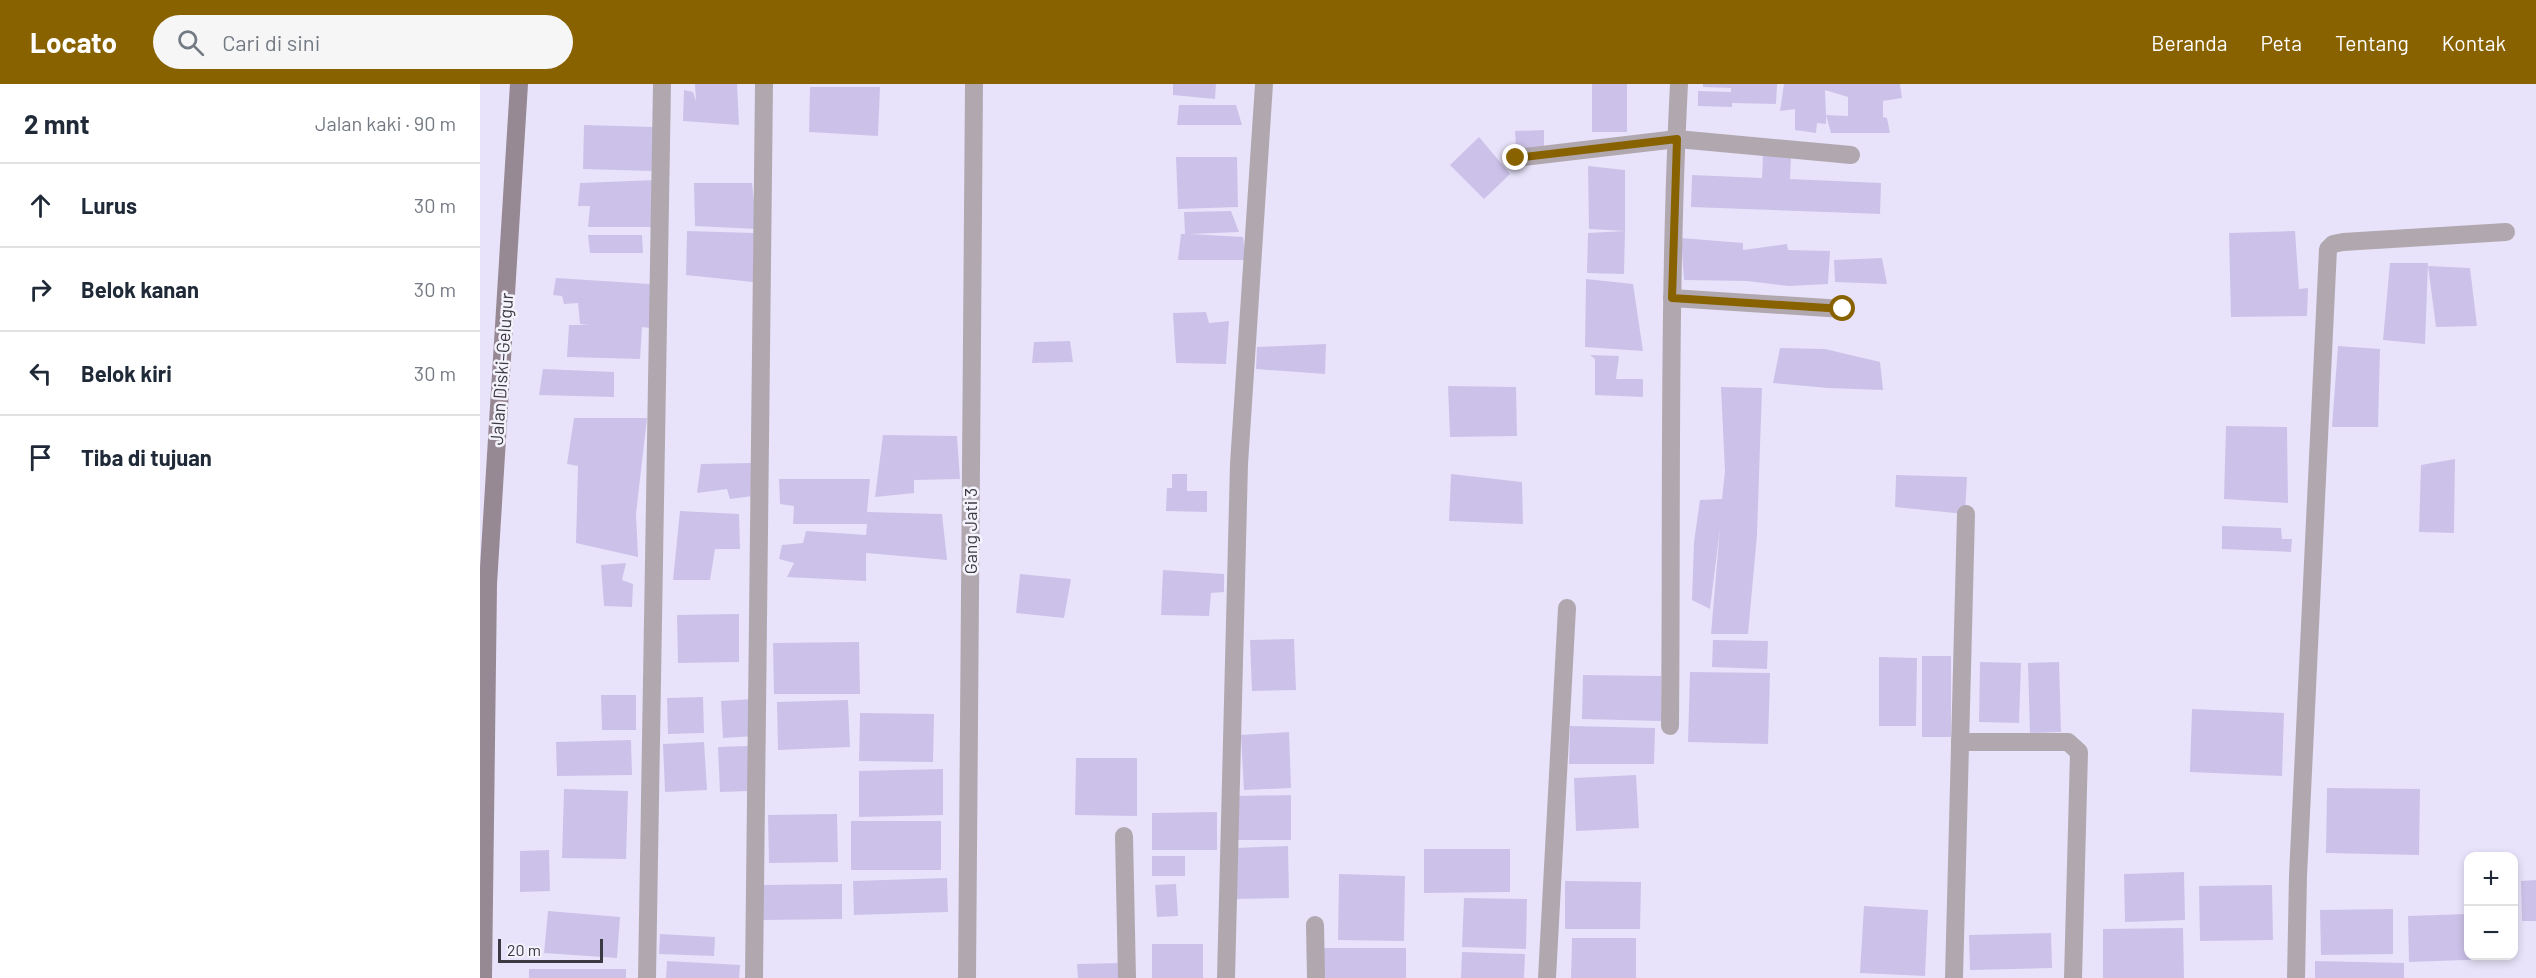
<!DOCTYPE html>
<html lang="id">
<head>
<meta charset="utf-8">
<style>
	:root { --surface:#fff; --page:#f6f6f7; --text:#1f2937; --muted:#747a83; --line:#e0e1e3; --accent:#896200 }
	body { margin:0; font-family:Barlow,sans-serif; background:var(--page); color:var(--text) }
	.controls { position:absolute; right:18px; bottom:18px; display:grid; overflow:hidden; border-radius:12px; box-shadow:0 3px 9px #0003 }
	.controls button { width:54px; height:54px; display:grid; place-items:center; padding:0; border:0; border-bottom:2px solid var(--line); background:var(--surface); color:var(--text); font:30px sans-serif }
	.scale { position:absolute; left:18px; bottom:15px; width:105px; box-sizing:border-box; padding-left:6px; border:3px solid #3b3942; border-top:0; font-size:16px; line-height:21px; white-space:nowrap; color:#3b3942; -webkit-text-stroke:4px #f4f2fc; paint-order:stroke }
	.stop { position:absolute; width:18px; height:18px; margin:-14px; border:4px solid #896200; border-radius:50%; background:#fff }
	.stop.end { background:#896200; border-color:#fff; box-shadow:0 2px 6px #0008 }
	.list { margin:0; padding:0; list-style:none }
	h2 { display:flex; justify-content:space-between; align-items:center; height:78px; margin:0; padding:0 24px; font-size:26px }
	h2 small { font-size:20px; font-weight:400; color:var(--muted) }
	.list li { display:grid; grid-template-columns:39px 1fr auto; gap:18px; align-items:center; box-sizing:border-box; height:84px; padding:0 24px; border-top:2px solid var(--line) }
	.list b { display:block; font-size:22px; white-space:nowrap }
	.list em { font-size:20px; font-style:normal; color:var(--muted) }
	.icon { flex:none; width:33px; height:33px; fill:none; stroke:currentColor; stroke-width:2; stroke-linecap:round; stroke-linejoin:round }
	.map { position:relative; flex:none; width:2056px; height:894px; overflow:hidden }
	header { display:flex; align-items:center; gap:36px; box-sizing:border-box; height:84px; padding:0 30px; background:var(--accent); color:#fff }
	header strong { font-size:28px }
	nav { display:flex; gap:33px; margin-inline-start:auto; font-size:21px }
	.search { width:420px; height:54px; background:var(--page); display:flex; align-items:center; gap:15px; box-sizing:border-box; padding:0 21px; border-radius:33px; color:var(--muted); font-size:22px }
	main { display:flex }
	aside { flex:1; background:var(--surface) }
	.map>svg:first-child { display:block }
	.building { fill:#ccc2e9; fill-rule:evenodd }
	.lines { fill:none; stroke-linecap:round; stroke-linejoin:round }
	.street { stroke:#b1a8af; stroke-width:18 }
	.secondary { stroke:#978993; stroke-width:18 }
	.route { stroke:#896200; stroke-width:8 }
	.labels { text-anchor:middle; stroke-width:5; stroke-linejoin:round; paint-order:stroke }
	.street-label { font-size:18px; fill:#3b3942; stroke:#f4f2fc }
</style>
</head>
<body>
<header>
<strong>Locato</strong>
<div class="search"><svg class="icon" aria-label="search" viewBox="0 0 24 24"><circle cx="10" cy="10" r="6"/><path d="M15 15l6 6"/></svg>Cari di sini</div>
<nav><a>Beranda</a><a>Peta</a><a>Tentang</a><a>Kontak</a></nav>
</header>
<main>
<aside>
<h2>2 mnt<small>Jalan kaki · 90 m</small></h2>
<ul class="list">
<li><svg class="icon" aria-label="ahead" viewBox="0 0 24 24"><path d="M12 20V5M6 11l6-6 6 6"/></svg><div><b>Lurus</b></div><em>30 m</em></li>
<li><svg class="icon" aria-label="right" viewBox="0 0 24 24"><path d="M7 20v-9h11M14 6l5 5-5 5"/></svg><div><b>Belok kanan</b></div><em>30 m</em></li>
<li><svg class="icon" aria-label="left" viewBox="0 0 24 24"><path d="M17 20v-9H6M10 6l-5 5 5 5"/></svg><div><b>Belok kiri</b></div><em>30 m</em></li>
<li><svg class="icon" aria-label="arrive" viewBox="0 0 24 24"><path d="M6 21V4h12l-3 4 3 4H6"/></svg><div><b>Tiba di tujuan</b></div></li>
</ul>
</aside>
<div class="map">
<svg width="2056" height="894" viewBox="0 0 2056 894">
	<rect width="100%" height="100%" fill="#e8e3fa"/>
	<g class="building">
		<polygon points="215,0 257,0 259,41 203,37 204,6 213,8 216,17"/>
		<polygon points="693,0 736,0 735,15 693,11"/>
		<rect x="1112" y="0" width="35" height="48"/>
		<polygon points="1223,0 1297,0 1296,20 1252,19 1252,23 1218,22 1218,7 1251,8 1251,4 1223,3"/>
		<path d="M1304,0h116l2,14 -19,3v16l4,1 3,15h-59l-5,-18v9l-9,-1 -1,10 -21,-3v-21l-15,2zM1345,6l23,7v19l-22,-1z"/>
		<polygon points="330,3 400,3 398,52 329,48"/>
		<polygon points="699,21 756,21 762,41 697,41"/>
		<polygon points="104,41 174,43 173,87 103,85"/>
		<polygon points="1064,46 1064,64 1036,64 1035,47"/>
		<polygon points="999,53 1030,90 1004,115 970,81"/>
		<polygon points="1283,70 1311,71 1310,95 1401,99 1400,130 1211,123 1212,91 1282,94"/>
		<polygon points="696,73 757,73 758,123 698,125"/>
		<polygon points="1108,82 1145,86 1145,147 1144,190 1107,189 1108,149 1145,147 1109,145"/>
		<polygon points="177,96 173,143 108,143 110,122 98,122 100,99"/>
		<polygon points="214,99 272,99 277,145 215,142"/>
		<polygon points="751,127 759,148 710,150 763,153 766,176 698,176 701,150 705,150 704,128"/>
		<polygon points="207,147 274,149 273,198 206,191"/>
		<polygon points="1815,147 1819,205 1828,204 1827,232 1751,233 1749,149"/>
		<polygon points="108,151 162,151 163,169 110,169"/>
		<polygon points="1201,154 1263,159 1263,166 1307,160 1308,166 1350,167 1348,200 1309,202 1267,197 1204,196"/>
		<polygon points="1402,174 1407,200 1355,198 1354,176"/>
		<polygon points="1910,179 1948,179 1945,260 1903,256"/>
		<polygon points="1948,182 1990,184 1997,242 1956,243"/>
		<polygon points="76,194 170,200 170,244 162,243 160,275 87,273 89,241 109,241 100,240 98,219 84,220 82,212 73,211"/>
		<polygon points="1106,195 1153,200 1163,267 1105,263"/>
		<polygon points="726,228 729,239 749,237 746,280 696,279 693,229"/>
		<polygon points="590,257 593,278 552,279 554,258"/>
		<polygon points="846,260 845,290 776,285 777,263"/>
		<polygon points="1858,262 1900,265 1898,343 1852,343"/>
		<polygon points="1300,264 1345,265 1400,278 1403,306 1348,304 1293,299"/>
		<polygon points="1110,271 1139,272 1136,295 1163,295 1163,313 1115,311 1115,275"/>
		<polygon points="63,285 134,288 134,313 59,311"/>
		<polygon points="968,302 1036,303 1037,352 970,353"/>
		<polygon points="1241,303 1282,304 1277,451 1268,550 1231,550 1240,444 1230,525 1212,516 1214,458 1220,416 1242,415 1245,387"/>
		<polygon points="94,334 167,334 156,430 158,473 96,459 98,382 87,380"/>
		<polygon points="1746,342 1807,343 1808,419 1744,415"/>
		<polygon points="403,351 477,352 480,395 434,396 434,409 395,413"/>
		<polygon points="1975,375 1974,449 1939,448 1941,381"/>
		<polygon points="271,379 273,412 250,415 247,405 217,409 221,380"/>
		<polygon points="692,390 707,390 707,407 727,407 727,428 686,427 687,404 692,404"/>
		<polygon points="971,390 1042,398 1043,440 969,437"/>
		<polygon points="1416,391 1487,393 1485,430 1415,423"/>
		<polygon points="299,395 390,395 387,428 462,430 467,476 386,469 386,497 307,493 314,479 299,475 302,461 323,459 326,447 386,451 387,440 313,440 314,422 300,420"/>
		<polygon points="200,427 259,430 260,465 235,465 230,496 193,496"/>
		<polygon points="1742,442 1801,444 1802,455 1812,455 1811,468 1742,465"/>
		<polygon points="146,479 142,496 153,500 152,523 124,522 121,481"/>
		<polygon points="683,486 744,490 744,508 731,509 729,532 681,531"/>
		<polygon points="540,490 591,495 584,534 536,529"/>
		<polygon points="259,530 259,578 198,579 197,531"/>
		<polygon points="814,555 816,606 772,607 770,556"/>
		<polygon points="1233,556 1288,557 1287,585 1232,583"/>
		<polygon points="379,558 380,610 294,610 293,559"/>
		<rect x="1442" y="572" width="29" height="81"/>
		<polygon points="1399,573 1437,574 1436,642 1399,642"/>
		<polygon points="1500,578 1541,579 1539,639 1499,638"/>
		<polygon points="1579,578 1581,648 1550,649 1548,579"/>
		<polygon points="1210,588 1290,589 1288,660 1208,658"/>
		<polygon points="1103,591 1181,592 1181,637 1102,635"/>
		<polygon points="121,611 156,611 156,646 122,646"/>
		<polygon points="223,613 224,649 188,650 187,614"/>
		<polygon points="273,615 275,652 243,654 241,617"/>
		<polygon points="368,616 370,663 298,666 297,618"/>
		<polygon points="1712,625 1804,629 1802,692 1710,688"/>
		<polygon points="380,629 454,630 453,678 379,677"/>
		<polygon points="1090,642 1175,644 1174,680 1089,680"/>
		<polygon points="809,648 811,704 764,706 761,651"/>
		<polygon points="151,656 152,691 77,692 76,658"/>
		<polygon points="224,658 227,706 185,708 183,660"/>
		<polygon points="269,662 270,707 240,708 238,663"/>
		<polygon points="596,674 657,674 657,732 595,731"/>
		<polygon points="463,685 463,731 379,733 379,687"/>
		<polygon points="1156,691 1159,744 1096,747 1094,694"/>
		<polygon points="1847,704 1940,705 1939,771 1846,769"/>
		<polygon points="84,705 148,707 146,775 82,774"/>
		<polygon points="811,711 811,756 756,756 756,712"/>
		<polygon points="737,728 737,766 672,766 672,729"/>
		<polygon points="357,730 358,778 289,779 288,731"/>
		<rect x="371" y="737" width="90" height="49"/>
		<polygon points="808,762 809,814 756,815 755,764"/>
		<polygon points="944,765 1030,765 1030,808 944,809"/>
		<polygon points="69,766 70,807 40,808 40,767"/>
		<rect x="672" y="772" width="33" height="20"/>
		<polygon points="1704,788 1705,836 1645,838 1644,790"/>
		<polygon points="859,790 925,792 924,857 858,856"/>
		<polygon points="467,794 468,828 374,831 373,797"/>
		<polygon points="2056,796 2056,837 2042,837 2041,797"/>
		<polygon points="1085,797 1161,798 1160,845 1085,845"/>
		<polygon points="362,800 362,835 283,836 283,801"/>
		<polygon points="696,800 698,832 677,833 675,801"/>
		<polygon points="1792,801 1793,856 1720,857 1719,802"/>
		<polygon points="984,814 1047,815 1046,865 982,863"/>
		<polygon points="1384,822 1448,826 1445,892 1380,889"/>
		<polygon points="1913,825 1913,870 1841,871 1840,826"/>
		<polygon points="68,827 140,833 137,874 64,869"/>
		<polygon points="1988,830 1988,872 2012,872 2012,875 1929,878 1928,832"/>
		<polygon points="1703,844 1704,894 1623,894 1623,845"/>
		<polygon points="1571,849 1572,884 1490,886 1489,851"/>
		<polygon points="180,850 235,853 234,872 179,870"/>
		<polygon points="1092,854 1156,854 1156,894 1091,894"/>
		<rect x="672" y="860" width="51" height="34"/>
		<rect x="841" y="864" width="85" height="30"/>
		<polygon points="982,868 1045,870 1044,894 981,894"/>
		<polygon points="187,877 260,881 259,894 186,894"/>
		<polygon points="1835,877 1924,879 1924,894 1835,894"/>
		<polygon points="642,879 643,894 598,894 597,880"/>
		<rect x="49" y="885" width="97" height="9"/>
	</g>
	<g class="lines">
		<g class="street">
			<polyline points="1036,74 1197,55 1371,71"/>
			<polyline points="1192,214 1363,225"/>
			<path d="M1190,642c2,-214 -2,-428 9,-642"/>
			<polyline points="1480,658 1588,658 1599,668 1593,894"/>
			<polyline points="644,752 647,894"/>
			<polyline points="835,841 836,894"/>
			<polyline points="167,894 182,0"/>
			<polyline points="274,894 284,0"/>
			<polyline points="487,894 494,0"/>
			<polyline points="746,894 759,380 784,0"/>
			<polyline points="1067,894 1087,524"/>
			<polyline points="1474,894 1486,430"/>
			<polyline points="1816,894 1818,792 1848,165 1853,160 1863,158 2026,148"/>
		</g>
		<polyline class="secondary" points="3,894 8,500 39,0"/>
	</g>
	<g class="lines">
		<polyline class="route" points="1036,74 1197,55 1192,214 1363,225"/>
	</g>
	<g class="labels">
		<g class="street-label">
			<text transform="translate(22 285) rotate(-86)" y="6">Jalan Diski–Gelugur</text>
			<text transform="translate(491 447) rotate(-90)" y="6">Gang Jati 3</text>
		</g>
	</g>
</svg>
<div class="controls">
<button>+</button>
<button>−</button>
</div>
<div class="scale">20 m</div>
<div class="stop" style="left:1363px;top:225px"></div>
<div class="stop end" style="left:1036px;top:74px"></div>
</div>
</main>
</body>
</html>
